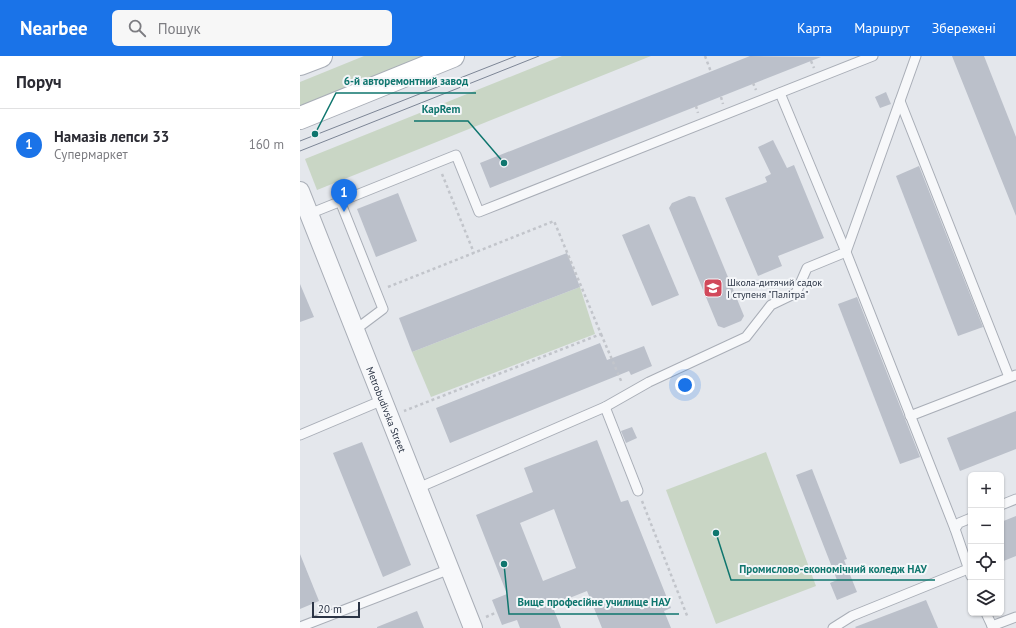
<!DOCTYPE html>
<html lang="uk">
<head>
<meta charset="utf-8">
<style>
	:root { --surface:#fff; --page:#f7f7f7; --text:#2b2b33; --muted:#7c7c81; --line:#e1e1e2; --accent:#1a73e8 }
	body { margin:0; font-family:"PT Sans",sans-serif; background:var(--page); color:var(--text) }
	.controls { position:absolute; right:12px; bottom:12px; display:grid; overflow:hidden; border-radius:6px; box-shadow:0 1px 3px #0004 }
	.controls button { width:36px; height:36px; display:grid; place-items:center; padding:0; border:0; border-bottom:1px solid var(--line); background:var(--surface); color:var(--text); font:20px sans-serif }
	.scale { position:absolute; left:12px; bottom:10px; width:48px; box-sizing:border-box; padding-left:4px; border:2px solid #2b3445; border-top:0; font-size:11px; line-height:14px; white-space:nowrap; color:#2b3445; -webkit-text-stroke:3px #f4f6f9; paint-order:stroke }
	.you { position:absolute; left:385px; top:329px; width:14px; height:14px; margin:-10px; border:3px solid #fff; border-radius:50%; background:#1a73e8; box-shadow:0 0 0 6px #1a73e833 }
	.badge { display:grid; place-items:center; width:26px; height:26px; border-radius:50%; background:var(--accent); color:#fff; font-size:13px; font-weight:700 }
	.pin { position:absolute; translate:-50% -33px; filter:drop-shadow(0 1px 2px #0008) }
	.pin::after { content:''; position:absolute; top:21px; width:14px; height:12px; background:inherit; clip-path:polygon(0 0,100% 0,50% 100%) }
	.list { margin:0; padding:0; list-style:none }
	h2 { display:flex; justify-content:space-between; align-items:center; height:52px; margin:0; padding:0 16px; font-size:17px }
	h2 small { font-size:13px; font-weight:400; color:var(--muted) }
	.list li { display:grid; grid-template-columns:26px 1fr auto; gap:12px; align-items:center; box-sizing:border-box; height:72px; padding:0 16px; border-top:1px solid var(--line) }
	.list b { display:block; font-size:15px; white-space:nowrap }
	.list p { margin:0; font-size:13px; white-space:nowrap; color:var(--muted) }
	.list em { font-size:13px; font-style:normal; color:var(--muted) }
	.icon { flex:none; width:22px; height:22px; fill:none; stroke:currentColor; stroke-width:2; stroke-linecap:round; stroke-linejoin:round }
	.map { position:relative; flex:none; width:716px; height:572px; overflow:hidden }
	header { display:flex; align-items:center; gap:24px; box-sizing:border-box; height:56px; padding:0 20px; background:var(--accent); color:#fff }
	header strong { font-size:19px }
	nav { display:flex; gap:22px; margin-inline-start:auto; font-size:14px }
	.search { width:280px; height:36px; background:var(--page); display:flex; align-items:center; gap:10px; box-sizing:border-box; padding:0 14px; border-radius:6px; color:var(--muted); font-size:15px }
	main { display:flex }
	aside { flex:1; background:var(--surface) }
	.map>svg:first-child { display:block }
	.green { fill:#c9d6c5 }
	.building { fill:#bbc0ca; fill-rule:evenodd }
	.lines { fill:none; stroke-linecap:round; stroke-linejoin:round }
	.lane-casing { stroke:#a9aeb7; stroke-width:11 }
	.street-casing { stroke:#a9aeb7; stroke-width:20 }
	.secondary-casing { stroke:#a9aeb7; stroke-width:24 }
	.path { stroke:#c2c5cb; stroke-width:2.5; stroke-dasharray:3 3; stroke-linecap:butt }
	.lane { stroke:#f7f8fa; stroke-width:9 }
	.street { stroke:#f7f8fa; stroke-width:18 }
	.secondary { stroke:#fff; stroke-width:22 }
	.tram { stroke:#7d8696; stroke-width:1 }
	.labels { text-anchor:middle; stroke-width:4; stroke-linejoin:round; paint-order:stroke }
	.poi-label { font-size:10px; fill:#2b3445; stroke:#f4f6f9; text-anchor:start }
	.street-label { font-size:10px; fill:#2b3445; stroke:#f4f6f9 }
	.leader { fill:none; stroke:#0f766e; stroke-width:1.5 }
	.callout-dot { fill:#0f766e; stroke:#f4f6f9; stroke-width:1.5 }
	.callout-label { font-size:11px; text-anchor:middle; font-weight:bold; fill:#0f766e; stroke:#f4f6f9; stroke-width:4; stroke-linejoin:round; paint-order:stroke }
</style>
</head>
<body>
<header>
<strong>Nearbee</strong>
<div class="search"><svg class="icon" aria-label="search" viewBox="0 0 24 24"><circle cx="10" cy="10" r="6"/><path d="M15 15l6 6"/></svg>Пошук</div>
<nav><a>Карта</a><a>Маршрут</a><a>Збережені</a></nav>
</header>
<main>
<aside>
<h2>Поруч<small></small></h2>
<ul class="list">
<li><span class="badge">1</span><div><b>Намазів лепси 33</b><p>Супермаркет</p></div><em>160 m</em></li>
</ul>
</aside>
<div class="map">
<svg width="716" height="572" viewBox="0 0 716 572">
	<rect width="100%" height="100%" fill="#e4e7ec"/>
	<g class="green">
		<polygon points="64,0 143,0 0,60 0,26"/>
		<polygon points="262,0 351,0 17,134 5,103"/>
		<polygon points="280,231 295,278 131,341 112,296"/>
		<polygon points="466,396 516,530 416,568 366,434"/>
	</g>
	<g class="building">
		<polygon points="450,0 521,1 190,132 180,107"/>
		<polygon points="652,0 684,0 716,81 716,160"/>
		<polygon points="586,36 591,48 580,52 575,41"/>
		<polygon points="473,84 487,112 494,109 524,182 478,200 482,210 458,220 425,142 467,126 465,121 471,118 458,91"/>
		<polygon points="619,110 683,271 658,280 596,120"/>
		<polygon points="98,137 117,185 76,201 57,153"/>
		<polygon points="389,140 395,141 444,260 441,265 424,272 418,270 369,152 372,147"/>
		<polygon points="349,168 379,239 352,250 322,179"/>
		<polygon points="267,197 280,231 112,296 99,262"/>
		<polygon points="0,228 14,261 0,266"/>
		<polygon points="557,241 620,401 600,408 538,248"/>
		<polygon points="300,287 307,304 344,290 352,310 331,319 329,315 150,387 136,352"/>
		<polygon points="716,355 716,393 660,415 647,382"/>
		<polygon points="332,371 337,382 326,387 321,375"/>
		<path d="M297,384l24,62 7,-2 43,108 -7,3 7,17h-69l-15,-37 -35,14 9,23h-41l-3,-8 -15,5 -10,-25 15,-6 -31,-79 57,-23 -9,-24zM254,453l22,59 -33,13 -23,-58z"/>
		<polygon points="62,386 111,509 83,521 33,397"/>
		<polygon points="512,413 547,503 544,504 557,536 537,544 530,527 537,524 496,419"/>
		<polygon points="716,460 716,500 701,506 701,466"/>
		<polygon points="0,498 19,545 0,553"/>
		<polygon points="626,544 638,572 556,572 555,571"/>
		<polygon points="117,555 124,572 77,572 77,571"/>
	</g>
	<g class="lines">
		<g class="lane-casing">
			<g id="lane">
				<polyline points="480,37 546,196 655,473"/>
				<polyline points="600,45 709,321"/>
				<polyline points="40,145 83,253 55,274"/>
				<polyline points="9,158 156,99 179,156 573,0"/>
				<polyline points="305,351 338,435"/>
				<polyline points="610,360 716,319"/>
				<polyline points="0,379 83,344"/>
				<polyline points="118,432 305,351 349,326 446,281 471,249 496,237 507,212 546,196 616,0"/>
				<polyline points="701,449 716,443"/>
				<polyline points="671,462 659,467 655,473 671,520"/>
				<polyline points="686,557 693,572"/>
				<polyline points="692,570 716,561"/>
				<polyline points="0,571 150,513"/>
				<polyline points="533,572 552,560 668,513"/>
			</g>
		</g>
		<g class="street-casing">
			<g id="street">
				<path id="s1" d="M0,135l173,437"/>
			</g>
		</g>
		<g class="secondary-casing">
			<g id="secondary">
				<polyline points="0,8 21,0"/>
				<polyline points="0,62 153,0"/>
			</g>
		</g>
		<g class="path">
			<polyline points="405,0 411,16"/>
			<polyline points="511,5 514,12"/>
			<polyline points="453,27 456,34"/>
			<polyline points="421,41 423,48"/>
			<polyline points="396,50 398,57"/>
			<polyline points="142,118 174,197"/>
			<polyline points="88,231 254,165 301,278 104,355"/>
			<polyline points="301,278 322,327"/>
			<polyline points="342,445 388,562"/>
			<polyline points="186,561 197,556"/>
		</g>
		<use href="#lane" class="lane"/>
		<use href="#street" class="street"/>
		<use href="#secondary" class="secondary"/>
		<g class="tram">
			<polyline points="0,85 216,0"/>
			<polyline points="0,95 239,0"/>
		</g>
	</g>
	<defs>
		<g id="school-square" transform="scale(1)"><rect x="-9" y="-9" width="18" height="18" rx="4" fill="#d1495b" stroke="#f4f6f9"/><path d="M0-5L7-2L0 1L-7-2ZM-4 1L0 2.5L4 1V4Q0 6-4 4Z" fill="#fff"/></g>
	</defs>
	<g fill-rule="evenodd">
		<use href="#school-square" x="413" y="232"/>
	</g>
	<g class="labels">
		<g class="poi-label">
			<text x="427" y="230">Школа-дитячий садок<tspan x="427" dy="12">І ступеня "Палітра"</tspan></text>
		</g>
		<g class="street-label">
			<text dy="4" stroke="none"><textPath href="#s1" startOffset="235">Metrobudivska Street</textPath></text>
		</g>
	</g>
	<path class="leader" d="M15 78L36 37H176M204 107L168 65H114M416 477L431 524H635M204 508L209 558H379"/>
	<g class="callout-dot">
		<circle cx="15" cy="78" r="4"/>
		<circle cx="204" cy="107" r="4"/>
		<circle cx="416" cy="477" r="4"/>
		<circle cx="204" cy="508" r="4"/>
	</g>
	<g class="callout-label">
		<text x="106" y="29">6-й авторемонтний завод</text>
		<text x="141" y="57">KapRem</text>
		<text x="533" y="517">Промислово-економічний коледж НАУ</text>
		<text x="294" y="550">Вище професійне училище НАУ</text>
	</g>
</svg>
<div class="controls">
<button>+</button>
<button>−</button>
<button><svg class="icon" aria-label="locate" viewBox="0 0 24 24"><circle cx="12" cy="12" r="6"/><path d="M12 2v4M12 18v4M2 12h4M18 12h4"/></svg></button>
<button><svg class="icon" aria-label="layers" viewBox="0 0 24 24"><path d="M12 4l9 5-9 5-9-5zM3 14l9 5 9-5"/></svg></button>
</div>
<div class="scale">20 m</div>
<div class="you"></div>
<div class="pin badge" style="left:44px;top:156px">1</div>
</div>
</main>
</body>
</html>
